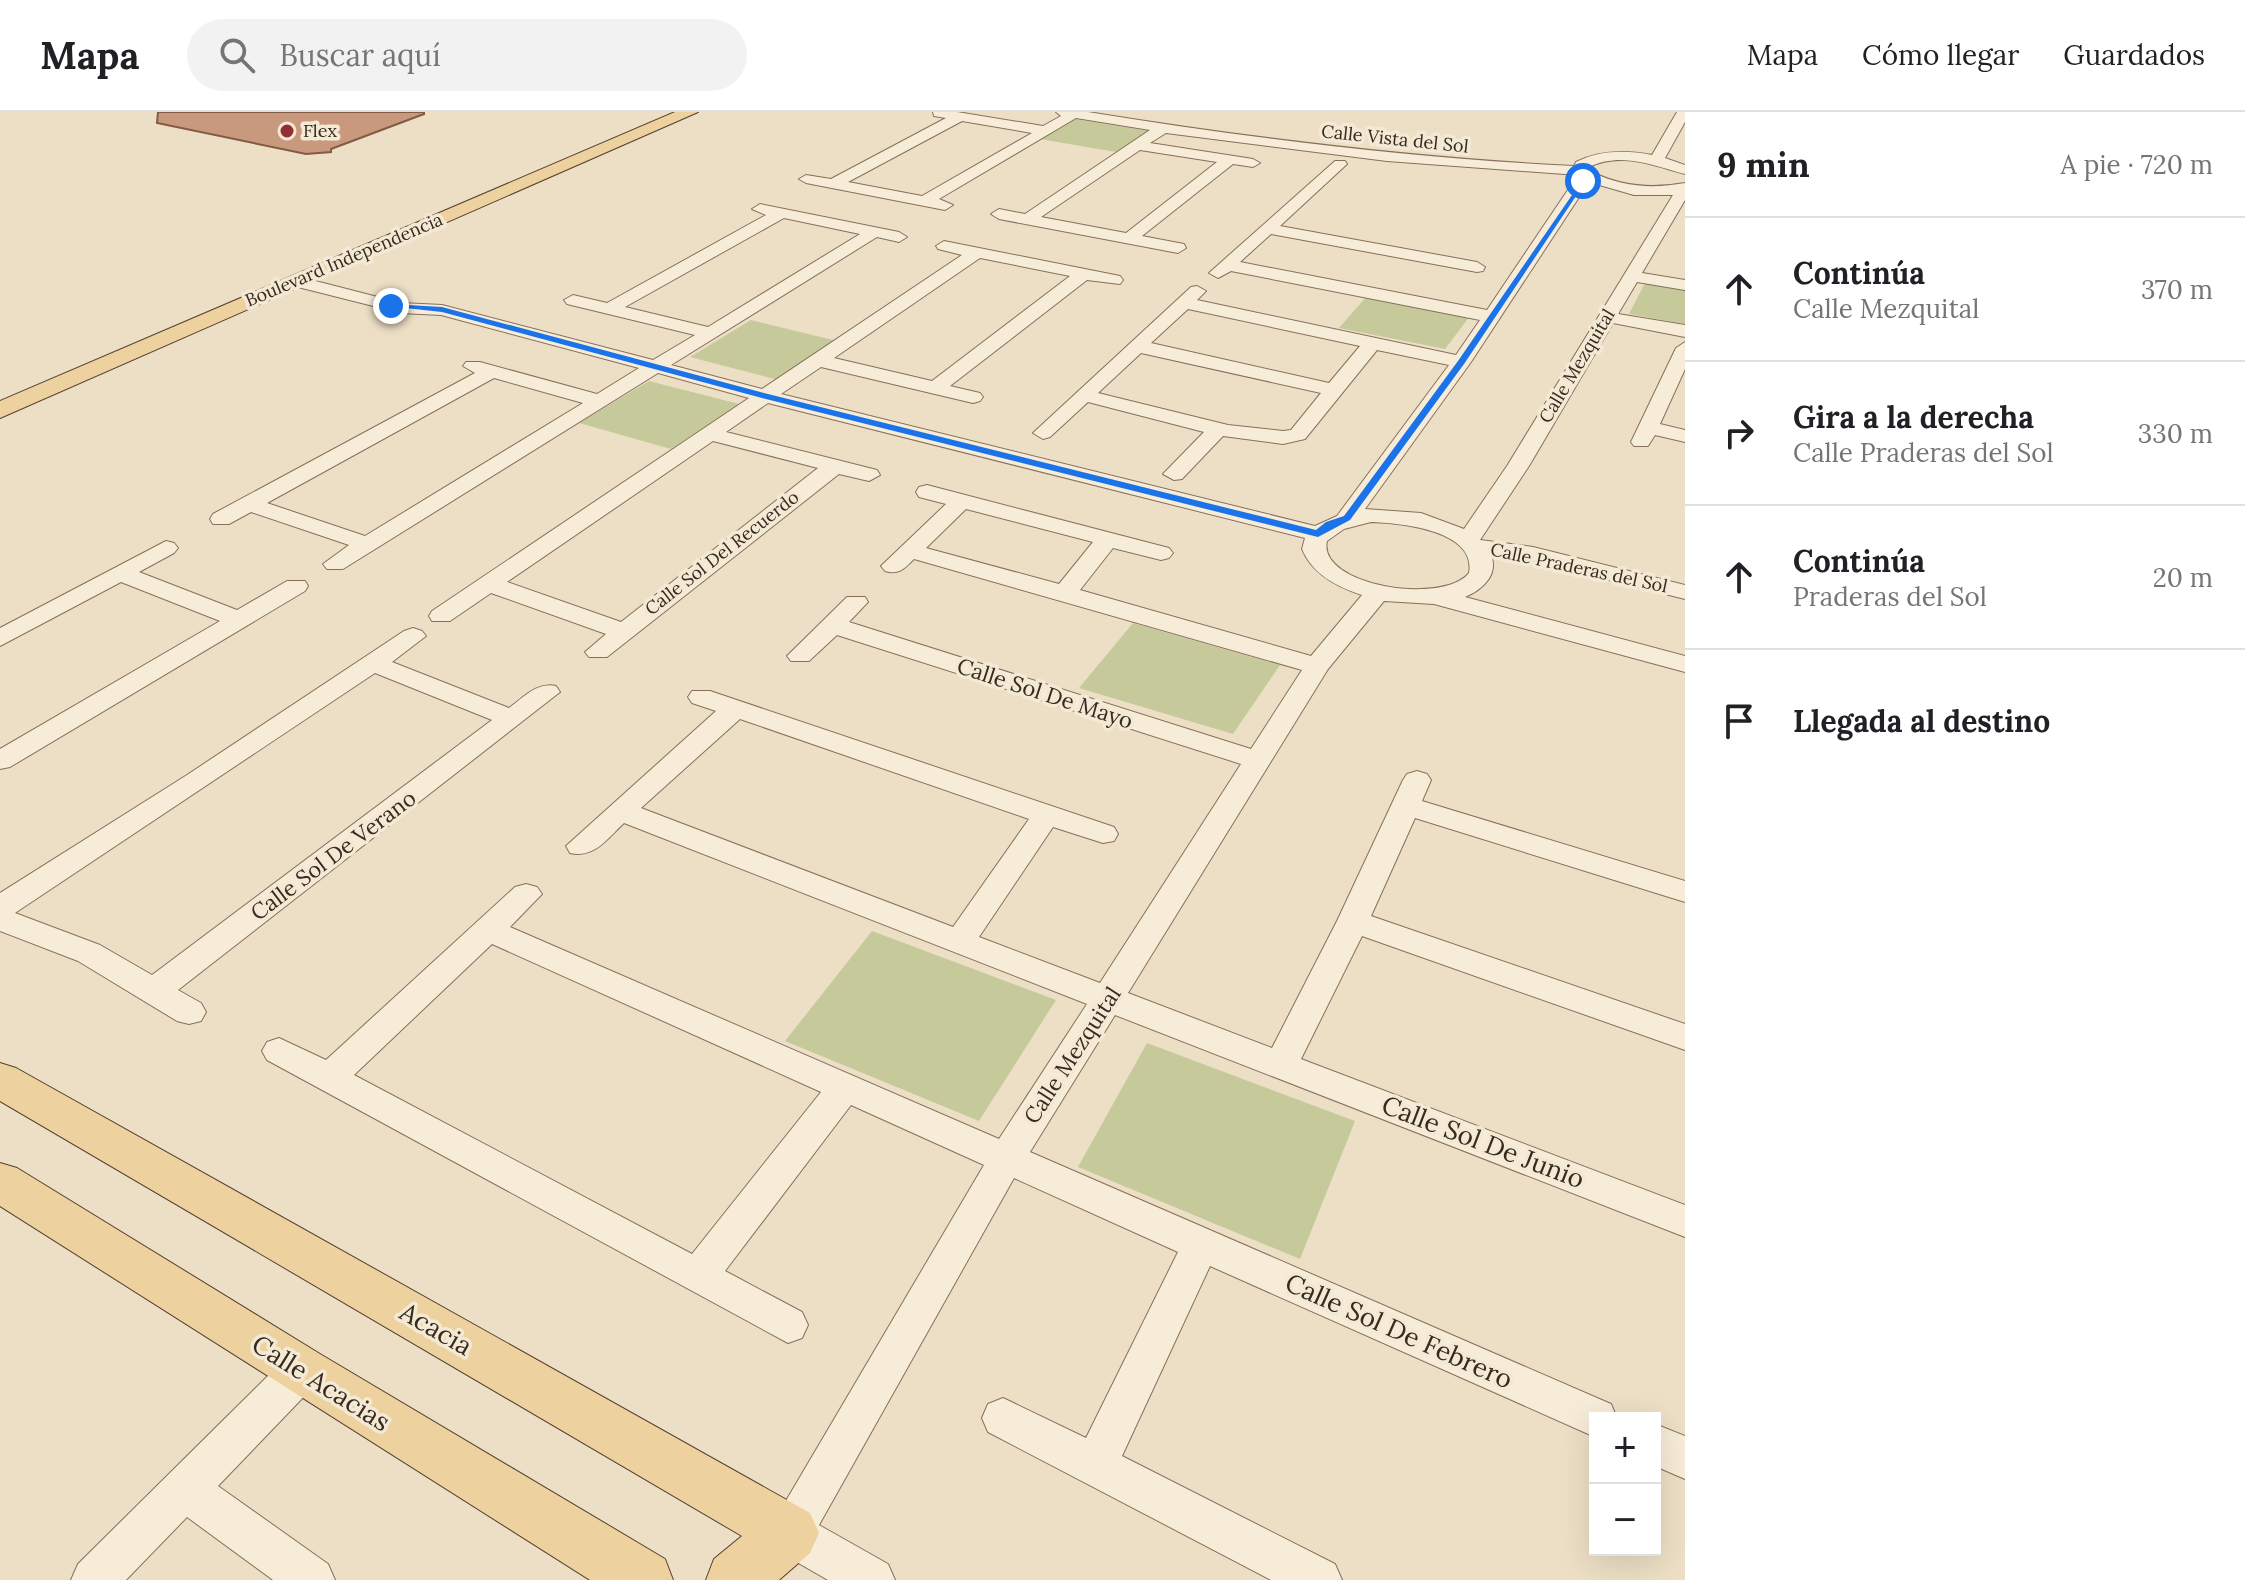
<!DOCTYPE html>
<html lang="es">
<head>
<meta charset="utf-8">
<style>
	:root { --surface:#fff; --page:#f2f2f2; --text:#202124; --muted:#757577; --line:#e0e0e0 }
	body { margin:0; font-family:Lora,serif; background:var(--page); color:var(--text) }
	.controls { position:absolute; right:24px; bottom:24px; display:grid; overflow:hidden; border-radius:0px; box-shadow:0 8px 32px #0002 }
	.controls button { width:72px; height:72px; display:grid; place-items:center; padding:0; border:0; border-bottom:2px solid var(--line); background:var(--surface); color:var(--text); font:40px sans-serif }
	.stop { position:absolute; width:24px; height:24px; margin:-18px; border:6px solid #1a73e8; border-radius:50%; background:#fff }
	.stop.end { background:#1a73e8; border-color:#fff; box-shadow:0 2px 8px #0008 }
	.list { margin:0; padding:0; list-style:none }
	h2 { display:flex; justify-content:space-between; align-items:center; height:104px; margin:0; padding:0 32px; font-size:34px }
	h2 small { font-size:26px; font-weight:400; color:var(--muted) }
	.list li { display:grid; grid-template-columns:52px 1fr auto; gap:24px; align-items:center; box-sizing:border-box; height:144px; padding:0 32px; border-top:2px solid var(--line) }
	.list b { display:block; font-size:30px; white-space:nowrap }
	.list p { margin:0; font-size:26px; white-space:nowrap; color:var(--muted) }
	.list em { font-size:26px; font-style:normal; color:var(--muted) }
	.icon { flex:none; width:44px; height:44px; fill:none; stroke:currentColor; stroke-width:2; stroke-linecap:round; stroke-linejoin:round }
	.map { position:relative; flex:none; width:1685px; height:1468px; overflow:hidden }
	header { display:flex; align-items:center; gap:48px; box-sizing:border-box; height:112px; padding:0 40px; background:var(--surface); border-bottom:2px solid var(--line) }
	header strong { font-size:38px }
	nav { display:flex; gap:44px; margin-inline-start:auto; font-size:28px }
	.search { width:560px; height:72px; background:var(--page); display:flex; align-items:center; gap:20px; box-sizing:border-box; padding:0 28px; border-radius:44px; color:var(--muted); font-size:30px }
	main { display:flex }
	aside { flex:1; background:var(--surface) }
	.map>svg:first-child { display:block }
	.green { fill:#c6ca9a }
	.building { fill:#c8997d; stroke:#845a43; stroke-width:2 }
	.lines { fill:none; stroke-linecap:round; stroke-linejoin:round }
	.minor-casing { stroke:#86705c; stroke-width:2 }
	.major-casing { stroke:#543f30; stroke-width:2 }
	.minor { fill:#f7ecd8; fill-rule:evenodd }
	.major { fill:#edd19f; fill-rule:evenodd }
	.route { fill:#1a73e8 }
	.poi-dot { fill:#922f34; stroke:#f4e9d4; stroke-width:3 }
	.labels { text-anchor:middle; stroke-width:7; stroke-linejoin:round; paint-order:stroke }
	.far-poi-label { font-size:18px; fill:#372a1f; stroke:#f4e9d4; text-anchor:start }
	.far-street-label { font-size:18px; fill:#372a1f; stroke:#f4e9d4 }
	.street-label { font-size:22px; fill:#372a1f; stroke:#f4e9d4 }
	.near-street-label { font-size:26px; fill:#372a1f; stroke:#f4e9d4 }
</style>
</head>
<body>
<header>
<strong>Mapa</strong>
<div class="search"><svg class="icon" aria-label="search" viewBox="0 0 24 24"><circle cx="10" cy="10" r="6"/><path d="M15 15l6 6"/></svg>Buscar aquí</div>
<nav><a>Mapa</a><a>Cómo llegar</a><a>Guardados</a></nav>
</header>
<main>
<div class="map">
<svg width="1685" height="1468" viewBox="0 0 1685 1468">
	<rect width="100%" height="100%" fill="#ecdfc5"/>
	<g class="green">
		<polygon points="1075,7 1149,19 1116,40 1040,27"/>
		<polygon points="1645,171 1685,178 1685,212 1629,202"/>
		<polygon points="1367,184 1470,204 1445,237 1339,216"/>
		<polygon points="751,208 837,229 778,268 690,245"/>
		<polygon points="649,269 739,292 671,337 579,311"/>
		<polygon points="1133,511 1280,553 1233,622 1079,576"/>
		<polygon points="872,819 1056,888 979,1009 785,929"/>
		<polygon points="1147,931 1355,1009 1300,1147 1078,1055"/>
	</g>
	<polygon class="building" points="158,0 424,0 424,2 331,37 331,40 306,42 157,11"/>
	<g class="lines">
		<g class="minor-casing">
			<g id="minor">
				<path d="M933,0h24l86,14 18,-10 -5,-4h32c161,26 323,46 486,54l2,-4c24,-12 50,-12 76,-7l25,-43h8v10l-20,36 20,7v9c-31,-8 -63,-23 -96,-7l3,5c30,15 60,17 93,11v17l-43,73 43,7v10l-48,-8 -19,32 67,11v12l-72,-14 -84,143 -49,74 53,7 152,38v14l-152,-38 -42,-6c8,20 -9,35 -26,42l220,59v16l-251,-68 -50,-3 -56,68 -200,324 144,55 65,-127 66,-141 4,-6 10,-3 10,3 4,6 -9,21 263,80v21l-270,-84 -44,98 314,108v26l-323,-114 -61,123 384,146v32l-570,-222 -85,137 581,252 6,14h-22v19l-385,-171 -88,190 213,108 7,16h-71l-283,-148 -6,-14 6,-14 15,-6 83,40 92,-186 -164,-74 -195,347 69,39 7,16h-67l-54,-31 -7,-16 217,-368 -133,-60 -126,166 77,41 6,13 -6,13 -14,5 -521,-283 -5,-9 5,-9 12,-4 47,22 189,-173 11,-3 11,3 5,7 -32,33 489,212 88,-135 -463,-181c-16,15 -30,36 -54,30l-4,-7 150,-135 -24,-8 -4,-6 4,-6h18l404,136 4,7 -4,7 -11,2 -50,-16 -74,110 121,46 141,-219 -404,-129 -28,26h-18l-4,-5 60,-59h18l3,5 -19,20 402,127 51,-79 -388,-111c-10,10 -15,16 -29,12l-4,-5 65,-62 -27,-7 -3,-5 3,-5 8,-2 242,63 4,5 -4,5 -8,2 -48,-12 -33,42 231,66 51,-61c-25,-8 -50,-21 -60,-46l3,-11 -537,-135 -42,29 151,38 3,5 -11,6 -30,-7 -232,183h-18l-4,-5 21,-18 -115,-41 -41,28h-18l-3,-5 3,-5 317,-213 -91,-25 -315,196h-16l-4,-5 26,-19 -98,-33 -22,12h-16l-3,-5 3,-5 262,-141 -12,-7 3,-4h14l117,32 42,-26 -198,-53 -40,-2 -111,-28 -3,-4 3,-4 6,-1 105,27 41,2 211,55 42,-25 -128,-31 -3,-4 9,-5 34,8 159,-88 -14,-6 8,-5 139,28 8,5 -8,5 -22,-5 -206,128 91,24 200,-134 -24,-6 -2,-3 8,-5 176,35 3,4 -3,4 -33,-4 -137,106 30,7 3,4 -3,4 -7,2 -152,-36 -40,27 534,132 22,-10 112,-151 -72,-15 -72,89 -22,5 -60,-8 -41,43 -8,1 -11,-6 41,-42 -116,-30 -38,35 -7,2 -10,-6 158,-146 6,-1 9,5 -9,9 259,55 24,-35 -249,-49 -13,7 -9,-5 126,-112h10l2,3 -67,62 197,36 8,5 -2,4 -6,1 -206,-38 -31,28 247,48 91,-135 -191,-14 -221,-28 -16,10 103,16 7,4 -7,4 -20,-3 -91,72 42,8 2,4 -8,5 -179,-34 -8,-5 8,-5 26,5 125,-84 -74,-12 -137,81 14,6 -8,5 -139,-27 -7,-4 7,-4 25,4 115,-61 -12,-2zM962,9l70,12 -110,63 -74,-14zM1140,38l77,12 -91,71 -85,-16zM1589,70l45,13h39l-166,271 -43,63 -43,-16 -56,-4 106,-147zM784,106l76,16 -152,93 -83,-20zM980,146l90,18 -138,105 -98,-23zM1188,197l172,37 -31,37 -178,-40zM1141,241l180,40 -30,37 -8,1 -55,-6 -130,-32zM494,266l89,25 -218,133 -98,-33zM713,329l105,27 -197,154 -114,-40zM966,397l127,33 -34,42 -133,-36zM1371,410c29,1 106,8 98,51 -27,33 -152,12 -142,-32l17,-12zM740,607l289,100 -76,108 -312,-119zM492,832l329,148 -129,162 -338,-179z"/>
				<polygon points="1685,230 1685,257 1660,312 1685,318 1685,330 1655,323 1648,334 1634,334 1631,330 1676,236"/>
				<polygon points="166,429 174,431 178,436 174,441 139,460 237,498 287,469 305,469 308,474 305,479 10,655 0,657 0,637 220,509 121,470 0,534 0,516"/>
				<path d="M413,516l9,3 4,5 -34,26 117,46c15,-11 28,-26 47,-22l4,6 -382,298 23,13 5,9 -5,9 -12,3 -12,-3 -99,-60 -78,-30v-38l187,-118 217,-144zM375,561l117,47 -340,255 -52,-30 -85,-32z"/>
				<polygon points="301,1240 316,1246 322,1259 316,1272 218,1374 328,1452 335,1468 273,1468 187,1405 126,1468 71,1468 78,1452 286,1246"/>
				<polygon points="1655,1312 1685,1324 1685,1367 1655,1354"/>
			</g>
		</g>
		<g class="major-casing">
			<g id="major">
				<polygon points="675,0 698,0 0,306 0,289"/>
				<polygon points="0,951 16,956 810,1401 819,1421 810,1441 779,1468 706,1468 714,1447 742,1424 0,989"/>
				<polygon points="0,1051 17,1056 320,1242 665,1447 673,1468 590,1468 0,1094"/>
			</g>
		</g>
		<use href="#minor" class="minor"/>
		<use href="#major" class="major"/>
	</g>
	<polygon class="route" points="1583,67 1586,69 1464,252 1350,408 1318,425 762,286 442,200 387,194 391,192 442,195 768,282 1316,418 1326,410 1344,404 1458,249"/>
	<circle class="poi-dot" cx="287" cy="19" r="8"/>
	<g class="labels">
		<g class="far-poi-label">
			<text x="303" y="25">Flex</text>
		</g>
		<g class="far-street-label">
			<text transform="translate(1395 27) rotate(6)" y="6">Calle Vista del Sol</text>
			<text transform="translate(344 148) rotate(-23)" y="6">Boulevard Independencia</text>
			<text transform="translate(1577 254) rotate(-59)" y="6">Calle Mezquital</text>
			<text transform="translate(722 441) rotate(-38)" y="6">Calle Sol Del Recuerdo</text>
			<text transform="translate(1579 456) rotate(12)" y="6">Calle Praderas del Sol</text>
		</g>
		<g class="street-label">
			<text transform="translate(1045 581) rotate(18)" y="8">Calle Sol De Mayo</text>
			<text transform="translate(333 743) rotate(-37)" y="8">Calle Sol De Verano</text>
			<text transform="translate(1072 943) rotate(-57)" y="8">Calle Mezquital</text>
		</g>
		<g class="near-street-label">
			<text transform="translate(1483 1030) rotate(21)" y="9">Calle Sol De Junio</text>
			<text transform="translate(436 1217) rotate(30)" y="9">Acacia</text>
			<text transform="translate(1399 1219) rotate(24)" y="9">Calle Sol De Febrero</text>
			<text transform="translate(321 1271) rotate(32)" y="9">Calle Acacias</text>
		</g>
	</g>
</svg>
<div class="controls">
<button>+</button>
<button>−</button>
</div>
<div class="stop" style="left:1583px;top:69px"></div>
<div class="stop end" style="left:391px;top:194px"></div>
</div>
<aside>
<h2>9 min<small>A pie · 720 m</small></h2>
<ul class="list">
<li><svg class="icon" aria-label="ahead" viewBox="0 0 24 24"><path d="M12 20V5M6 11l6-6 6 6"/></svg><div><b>Continúa</b><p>Calle Mezquital</p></div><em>370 m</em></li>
<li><svg class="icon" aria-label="right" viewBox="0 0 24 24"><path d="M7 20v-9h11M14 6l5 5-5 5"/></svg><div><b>Gira a la derecha</b><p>Calle Praderas del Sol</p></div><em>330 m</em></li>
<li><svg class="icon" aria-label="ahead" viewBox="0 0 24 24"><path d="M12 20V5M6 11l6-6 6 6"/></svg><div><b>Continúa</b><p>Praderas del Sol</p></div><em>20 m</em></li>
<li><svg class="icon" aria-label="arrive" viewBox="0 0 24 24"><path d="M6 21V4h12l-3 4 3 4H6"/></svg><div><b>Llegada al destino</b></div></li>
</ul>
</aside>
</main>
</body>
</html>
